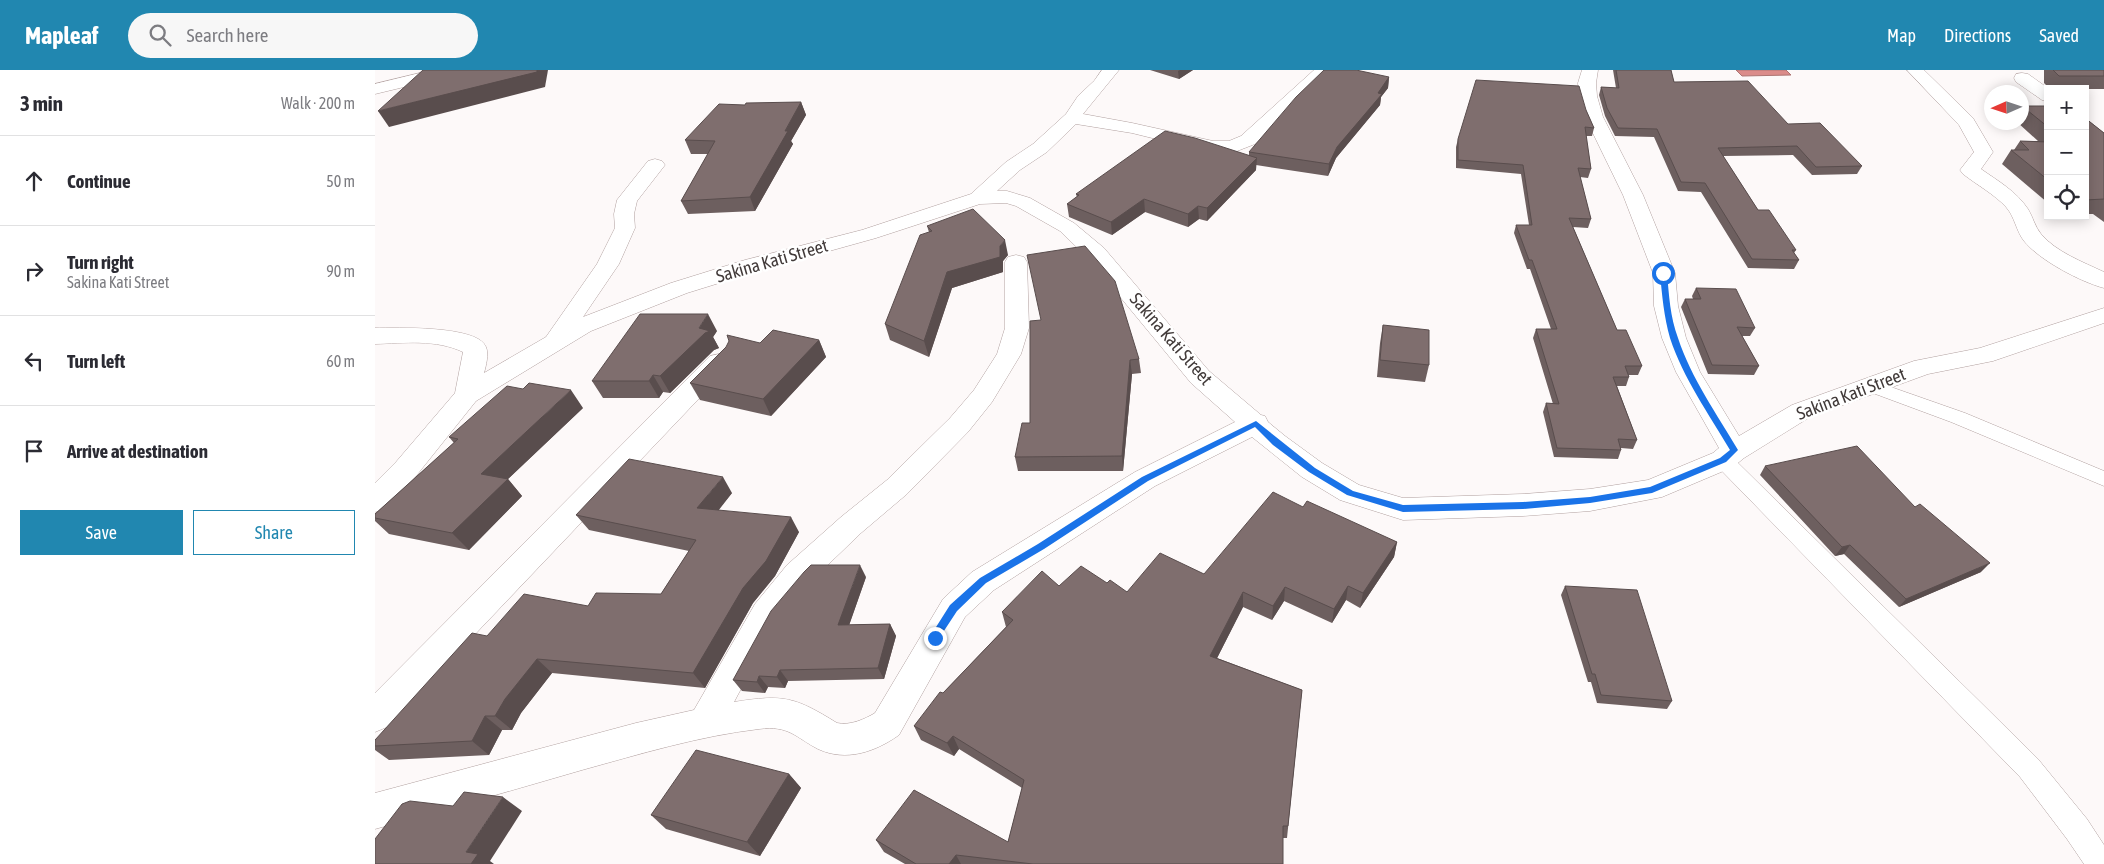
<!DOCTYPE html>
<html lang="en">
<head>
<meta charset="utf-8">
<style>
	:root { --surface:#fff; --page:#f7f7f7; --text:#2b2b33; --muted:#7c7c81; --line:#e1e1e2; --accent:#2187b0 }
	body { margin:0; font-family:"Asap Condensed",sans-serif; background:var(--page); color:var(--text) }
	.controls { position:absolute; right:15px; top:15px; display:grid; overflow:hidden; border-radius:0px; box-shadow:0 2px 12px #0003 }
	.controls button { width:45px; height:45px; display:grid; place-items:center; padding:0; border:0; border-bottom:1px solid var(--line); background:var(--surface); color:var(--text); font:25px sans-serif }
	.compass { position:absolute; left:1609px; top:15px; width:45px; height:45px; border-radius:50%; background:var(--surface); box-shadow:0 2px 12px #0003; rotate:267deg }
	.stop { position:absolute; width:15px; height:15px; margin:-11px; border:4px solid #1a73e8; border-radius:50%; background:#fff }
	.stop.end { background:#1a73e8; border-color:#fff; box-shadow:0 1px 5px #0008 }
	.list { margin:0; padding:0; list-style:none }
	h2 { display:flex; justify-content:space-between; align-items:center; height:65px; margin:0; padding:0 20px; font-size:21px }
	h2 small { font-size:16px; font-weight:400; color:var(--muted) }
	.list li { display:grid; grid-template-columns:32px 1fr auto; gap:15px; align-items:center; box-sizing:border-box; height:90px; padding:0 20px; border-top:1px solid var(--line) }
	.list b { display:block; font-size:19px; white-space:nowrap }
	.list p { margin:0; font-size:16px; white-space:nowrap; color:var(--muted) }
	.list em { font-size:16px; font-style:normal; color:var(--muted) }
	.actions { display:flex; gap:10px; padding:15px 20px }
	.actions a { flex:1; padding:11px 0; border:1px solid var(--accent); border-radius:0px; text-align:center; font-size:18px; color:var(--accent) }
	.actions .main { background:var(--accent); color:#fff }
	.icon { flex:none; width:28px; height:28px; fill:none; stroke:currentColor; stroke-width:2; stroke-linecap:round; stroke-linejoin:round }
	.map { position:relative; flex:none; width:1729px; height:794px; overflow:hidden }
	header { display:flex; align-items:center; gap:30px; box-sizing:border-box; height:70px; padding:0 25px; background:var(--accent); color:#fff }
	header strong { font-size:24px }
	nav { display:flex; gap:28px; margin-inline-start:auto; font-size:18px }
	.search { width:350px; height:45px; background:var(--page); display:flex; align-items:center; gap:12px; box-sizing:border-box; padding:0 18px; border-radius:28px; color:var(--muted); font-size:19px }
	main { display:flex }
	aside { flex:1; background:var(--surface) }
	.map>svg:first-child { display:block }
	.water { fill:#db8c8a; stroke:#ad7472 }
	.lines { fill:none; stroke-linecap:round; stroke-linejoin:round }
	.lane-casing { stroke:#b1a09f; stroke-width:1 }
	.street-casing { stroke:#b1a09f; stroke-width:1 }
	.lane { fill:#fff; fill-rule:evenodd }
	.street { fill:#fff; fill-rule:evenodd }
	.wall { fill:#6d5f5f }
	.shaded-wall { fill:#594d4d }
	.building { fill:#7f6e6e; stroke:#594d4d }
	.route { fill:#1a73e8 }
	.labels { text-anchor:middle; stroke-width:5; stroke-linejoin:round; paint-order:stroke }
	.street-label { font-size:18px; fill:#423b3a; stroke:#fff }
</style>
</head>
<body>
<header>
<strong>Mapleaf</strong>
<div class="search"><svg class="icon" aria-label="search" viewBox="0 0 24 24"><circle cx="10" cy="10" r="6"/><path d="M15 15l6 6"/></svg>Search here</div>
<nav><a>Map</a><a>Directions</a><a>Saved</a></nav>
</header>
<main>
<aside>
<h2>3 min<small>Walk · 200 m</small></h2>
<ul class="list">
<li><svg class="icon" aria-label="ahead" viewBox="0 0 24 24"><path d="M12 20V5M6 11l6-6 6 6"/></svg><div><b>Continue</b></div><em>50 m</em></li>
<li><svg class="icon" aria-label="right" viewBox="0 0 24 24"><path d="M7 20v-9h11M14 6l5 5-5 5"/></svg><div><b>Turn right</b><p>Sakina Kati Street</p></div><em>90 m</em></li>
<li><svg class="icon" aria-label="left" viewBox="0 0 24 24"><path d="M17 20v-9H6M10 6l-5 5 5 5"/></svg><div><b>Turn left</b></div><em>60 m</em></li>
<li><svg class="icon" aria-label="arrive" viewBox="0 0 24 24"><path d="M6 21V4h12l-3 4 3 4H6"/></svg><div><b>Arrive at destination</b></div></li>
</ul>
<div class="actions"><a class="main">Save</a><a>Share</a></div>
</aside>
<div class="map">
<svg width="1729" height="794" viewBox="0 0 1729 794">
	<rect width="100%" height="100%" fill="#fdf9f9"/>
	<polygon class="water" points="1361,0 1411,0 1416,5 1367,6"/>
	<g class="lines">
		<g class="lane-casing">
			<g id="lane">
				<polygon points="1493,309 1590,343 1729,401 1729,416 1576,352 1487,319 1484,315 1487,311"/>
				<polygon points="1348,383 1355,385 1663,689 1712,749 1729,775 1729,794 1709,794 1692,769 1645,707 1341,395 1338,390 1341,385"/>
			</g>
		</g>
		<g class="street-casing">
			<g id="street">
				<polygon points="57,0 85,0 83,4 0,24 0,14"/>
				<path d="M727,0h17l-36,44 49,9 81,18h16l12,-5 73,-66h18l-77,74 -23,9h-19l-81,-20 -56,-9 -29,28 -27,18 -23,21h10l23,7 44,25 30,25 105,123 52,44 4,1 3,6 17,14 37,27 37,22 44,13 120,-4 67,-5 58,-9 65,-27 6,-5 -43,-76 -14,-34 -8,-32 -1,-33 -30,-78 -38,-78 -6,-21 -1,-13 4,-13h16l-2,13 1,13 6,21 40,78 32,78 3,33 8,32 14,34 39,64 53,-31 122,-44 66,-13 124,-40v15l-111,38 -65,13 -118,43 -66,41 -11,9 -71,30 -72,14 -67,5 -120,4 -63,-20 -38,-23 -50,-40 -97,49 -161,104 -29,27 -66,118c-24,17 -53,27 -81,14 -23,-12 -29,-24 -59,-20 -60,7 -119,25 -177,41 -69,20 -138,40 -207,59v-36l261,-70 58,-13 61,-106 32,-39 54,-48 46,-37 63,-62 24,-28 23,-36 8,-26v-66l3,-5 8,-2 8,2 3,5 2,66 -8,26 -29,48 -24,30 -61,62 -46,39 -52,50 -32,39 -43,80c50,-8 61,-5 103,21 13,3 28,-4 38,-10l68,-114 29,-27 163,-100 100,-50 -44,-39 -103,-125 -28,-27 -44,-25 -10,-3 -26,1 -104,34 -115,32 -74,23 -96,38 -115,70 -60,75 -31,33 -10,3v-29l21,-21 59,-69 8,-41c-27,-13 -59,-9 -88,-8v-16c20,0 103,-3 111,19 3,7 0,19 -2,26l62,-36 51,-73 18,-36 -1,-14 3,-14 31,-39 7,-2 7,2 3,4 -28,36 -3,13 1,14 -16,36 -36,53 88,-34 74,-23 117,-30 109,-36 35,-32 27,-18 33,-30 12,-18 16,-15z"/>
				<path d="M1532,0h17l49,48 20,34 -12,17c17,12 35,22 47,40 5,8 7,18 13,25 15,18 42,28 63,38v16c-23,-6 -65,-28 -80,-47 -8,-10 -9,-24 -18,-34 -12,-13 -29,-22 -43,-33l-3,-4 14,-18 -15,-27z"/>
				<polygon points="1647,3 1653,4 1674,19 1673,31 1667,30 1641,12 1639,8 1641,4"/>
				<polygon points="344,284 353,286 356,292 353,298 12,657 0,662 0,623 335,286"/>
			</g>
		</g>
		<use href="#lane" class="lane"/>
		<use href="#street" class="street"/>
	</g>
	<g class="wall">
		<polygon points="775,0 818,0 804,9"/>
		<polygon points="1238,0 1296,0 1299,12 1413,54 1487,96 1482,104 1437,105 1418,85 1348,86 1383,140 1421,180 1419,183 1424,190 1419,199 1373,198 1326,122 1303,121 1279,67 1240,66 1230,46 1224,25 1226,17 1241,18"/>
		<polygon points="1669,0 1729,0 1729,19 1675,19 1669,13"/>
		<polygon points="1014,7 1013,18 1006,27 1005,35 961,88 953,106 881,95 881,100 832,151 824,149 813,157 770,142 737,165 694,147 692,134 702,127 701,124 874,85 874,82"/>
		<polygon points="426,32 431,45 416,71 418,74 380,141 313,144 306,131 333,84 316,84 310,70 370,35"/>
		<polygon points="1647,36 1673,36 1673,133 1627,94 1636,80 1639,80 1645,71 1663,71 1642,52 1646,52 1646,37"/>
		<polygon points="1211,40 1219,58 1217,66 1211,66 1216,99 1213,108 1205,107 1216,149 1213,158 1198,157 1242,260 1267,296 1263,305 1253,305 1254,307 1251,316 1242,316 1262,370 1258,379 1246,378 1246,380 1243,389 1179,387 1168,342 1171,333 1178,334 1158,268 1161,259 1176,259 1155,199 1152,199 1139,163 1141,155 1154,155 1146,104 1081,98 1081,77 1083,69"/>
		<polygon points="1710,48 1729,63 1729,152 1718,144 1710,144"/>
		<polygon points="552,156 633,185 628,191 628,202 577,218 554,287 515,270 510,254 554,162"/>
		<polygon points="1321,218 1380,258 1375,266 1367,266 1384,296 1379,305 1333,304 1306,237 1310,229 1318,229 1317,226"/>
		<polygon points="666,250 764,289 766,303 757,304 748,401 643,401 640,387 655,353"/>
		<polygon points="1008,255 1054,295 1050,312 1002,307 1005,273"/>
		<polygon points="342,261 338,267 344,278 339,280 295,323 288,322 284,328 228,328 217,311"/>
		<polygon points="444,270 451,287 396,346 325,330 315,313 385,273"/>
		<polygon points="208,338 133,409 147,426 94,480 14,464 0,451 0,444 79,373 74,367"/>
		<polygon points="1390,396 1540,437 1606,502 1524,537 1469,484 1460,486 1385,405"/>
		<polygon points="357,423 343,440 424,462 400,506 378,533 330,618 177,603 146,643 137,660 127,660 114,685 14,690 0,680 0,670 112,566 213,536 286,524 314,481 214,460 201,445"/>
		<polygon points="928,437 1022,472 1019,487 985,538 971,530 957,553 909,531 897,550 868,537 842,588 927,620 912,768 908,768 908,794 530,794 509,782 501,770 633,772 647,718 584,679 579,686 546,670 539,656 568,623 631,557 627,542 684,516 732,513 752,522 829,504"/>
		<polygon points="491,507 474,555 515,554 521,566 509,609 413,611 410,618 393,617 390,623 367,621 358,610"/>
		<polygon points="1190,516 1297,631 1292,639 1222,633 1216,612 1213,612 1186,525"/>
		<polygon points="414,704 426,718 385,786 291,759 276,745"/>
	</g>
	<g class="shaded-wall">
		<polygon points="162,0 173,0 170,17 14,57 3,41"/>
		<polygon points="805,0 818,0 804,9 803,1"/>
		<polygon points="1014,7 1013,18 1006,27 1005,35 961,88 953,106 954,94 962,77"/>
		<polygon points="426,32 431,45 416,71 418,74 380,141 375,127"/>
		<polygon points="882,88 881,100 832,151 832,138"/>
		<polygon points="769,129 770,142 737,165 736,152"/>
		<polygon points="823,136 824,149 813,157 813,144"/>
		<polygon points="630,170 633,185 628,191 628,202 577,218 554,287 549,271 572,202 625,176"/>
		<polygon points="333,244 342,261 338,267 344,278 339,280 295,323 285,306 324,258"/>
		<polygon points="444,270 451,287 396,346 388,329"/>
		<polygon points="755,290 757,304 748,401 747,386"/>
		<polygon points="278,305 288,322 284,328 274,311"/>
		<polygon points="196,320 208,338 133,409 147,426 94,480 77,463 106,404"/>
		<polygon points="348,407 357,423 333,454 322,438"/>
		<polygon points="416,447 424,462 400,506 378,533 330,618 318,603 368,518"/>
		<polygon points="1022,472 1019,487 985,538 988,523"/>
		<polygon points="1475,475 1469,484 1460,486 1467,477"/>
		<polygon points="1615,493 1606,502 1524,537 1531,529"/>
		<polygon points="485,495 491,507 470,567 463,555"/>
		<polygon points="973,516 971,530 957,553 959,539"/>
		<polygon points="910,517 909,531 897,550 898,536"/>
		<polygon points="868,522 868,537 836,600 835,586"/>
		<polygon points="515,554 521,566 509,609 503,598"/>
		<polygon points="162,589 177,603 146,643 137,660 120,646 130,629"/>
		<polygon points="405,600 413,611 410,618 402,607"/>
		<polygon points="384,606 393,617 390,623 382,612"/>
		<polygon points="110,646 127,660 114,685 97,671"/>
		<polygon points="578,666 584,679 579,686 572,673"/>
		<polygon points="414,704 426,718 385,786 372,772"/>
		<polygon points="128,727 147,741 115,791 119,794 96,794 91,782"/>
		<polygon points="581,785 586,794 574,794"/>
	</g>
	<g class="building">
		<polygon points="48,0 162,0 162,2 3,41"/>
		<polygon points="949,0 981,0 1014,7 1003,23 1007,24 962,77 954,94 874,82 921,27"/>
		<polygon points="1241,0 1296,0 1299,12 1373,11 1413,54 1445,53 1487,96 1441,97 1422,76 1343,78 1383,140 1394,140 1421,180 1417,180 1424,190 1377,189 1330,113 1306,112 1282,59 1243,58 1232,38 1226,17 1244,18"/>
		<polygon points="1678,0 1729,0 1729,6 1684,6"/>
		<polygon points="1101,10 1204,16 1211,40 1219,58 1210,57 1216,99 1203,98 1216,149 1194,148 1242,260 1251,260 1267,296 1250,296 1254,307 1238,307 1262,370 1243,369 1246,380 1182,378 1171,333 1184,334 1161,259 1182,259 1157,190 1154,190 1141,155 1157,155 1148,95 1083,90 1083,69"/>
		<polygon points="426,32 410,61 413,61 375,127 306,131 340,71 310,70 344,34 370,35 371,33"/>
		<polygon points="1647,36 1673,36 1673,57"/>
		<polygon points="1710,48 1729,63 1729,129 1710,130"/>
		<polygon points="790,61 820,68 882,88 832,138 823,136 813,144 769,129 736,152 692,134 704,125 701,124"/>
		<polygon points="1645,71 1673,72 1673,110 1636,80 1654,80"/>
		<polygon points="598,139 630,170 625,176 625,187 572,202 549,271 510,254 545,165 557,161 552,156"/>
		<polygon points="710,176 740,211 764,289 755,290 747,386 640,387 647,353 655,353 655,251 666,250 652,185"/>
		<polygon points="1321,218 1361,219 1380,258 1362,257 1384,296 1337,295 1310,229 1326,229"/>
		<polygon points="265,244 333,244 324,258 335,261 330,263 285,306 278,305 274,311 217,311"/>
		<polygon points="1008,255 1054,260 1054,295 1005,290"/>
		<polygon points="398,260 444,270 388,329 315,313 351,277 354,271 352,265 385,273"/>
		<polygon points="154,313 196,320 106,404 133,409 77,463 0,448 0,444 83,369 74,367 132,316 148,319"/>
		<polygon points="1482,376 1540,437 1545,434 1615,493 1531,529 1475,475 1467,477 1390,396"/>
		<polygon points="254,389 348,407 322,438 416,447 391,491 368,518 318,603 162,589 130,629 120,646 110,646 97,671 0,676 0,670 97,563 112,566 149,524 213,536 221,523 286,524 321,470 201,445"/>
		<polygon points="898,422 928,437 932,431 1022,472 988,523 973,516 959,539 910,517 898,536 868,522 835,586 927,620 913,756 908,756 908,794 658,794 581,785 574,794 541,794 501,770 539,720 633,772 649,710 578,666 572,673 539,656 565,622 568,623 638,550 627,542 667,501 684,516 706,496 732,513 735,510 752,522 785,483 829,504"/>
		<polygon points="436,495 485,495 463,555 515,554 503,598 405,600 402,607 384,606 382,612 358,610 396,541 429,502"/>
		<polygon points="1190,516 1262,520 1297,631 1226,625 1220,604 1217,604"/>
		<polygon points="321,680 414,704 372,772 276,745"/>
		<polygon points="89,722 128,727 91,782 103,784 96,794 0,794 0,769 27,734 35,731 78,736"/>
	</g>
	<path class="route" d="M1288,201l4,2c2,22 3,44 11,65 13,40 39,76 60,112l-12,12 -74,31 -62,10 -67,6 -120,3 -56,-17 -38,-23 -36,-27 -18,-18 -107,54 -104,68 -58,34 -29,28 -19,29h-7v-5l19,-30 30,-27 58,-34 104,-67 114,-56 59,47 38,23 50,14 120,-3 67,-5 60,-10 70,-29 10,-8c-21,-36 -47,-72 -60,-112 -6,-21 -8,-43 -10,-65z"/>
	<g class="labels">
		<g class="street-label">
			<text transform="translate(397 191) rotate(-16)" y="6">Sakina Kati Street</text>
			<text transform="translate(796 269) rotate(49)" y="6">Sakina Kati Street</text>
			<text transform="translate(1476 324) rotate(-21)" y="6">Sakina Kati Street</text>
		</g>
	</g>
</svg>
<div class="controls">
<button>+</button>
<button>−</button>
<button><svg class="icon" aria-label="locate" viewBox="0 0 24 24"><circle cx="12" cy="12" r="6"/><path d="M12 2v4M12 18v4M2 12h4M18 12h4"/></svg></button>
</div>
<svg class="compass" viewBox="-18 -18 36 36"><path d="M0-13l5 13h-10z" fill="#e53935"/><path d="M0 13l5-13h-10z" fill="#7c7c81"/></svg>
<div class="stop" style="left:1288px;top:203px"></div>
<div class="stop end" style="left:560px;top:568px"></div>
</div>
</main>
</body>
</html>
